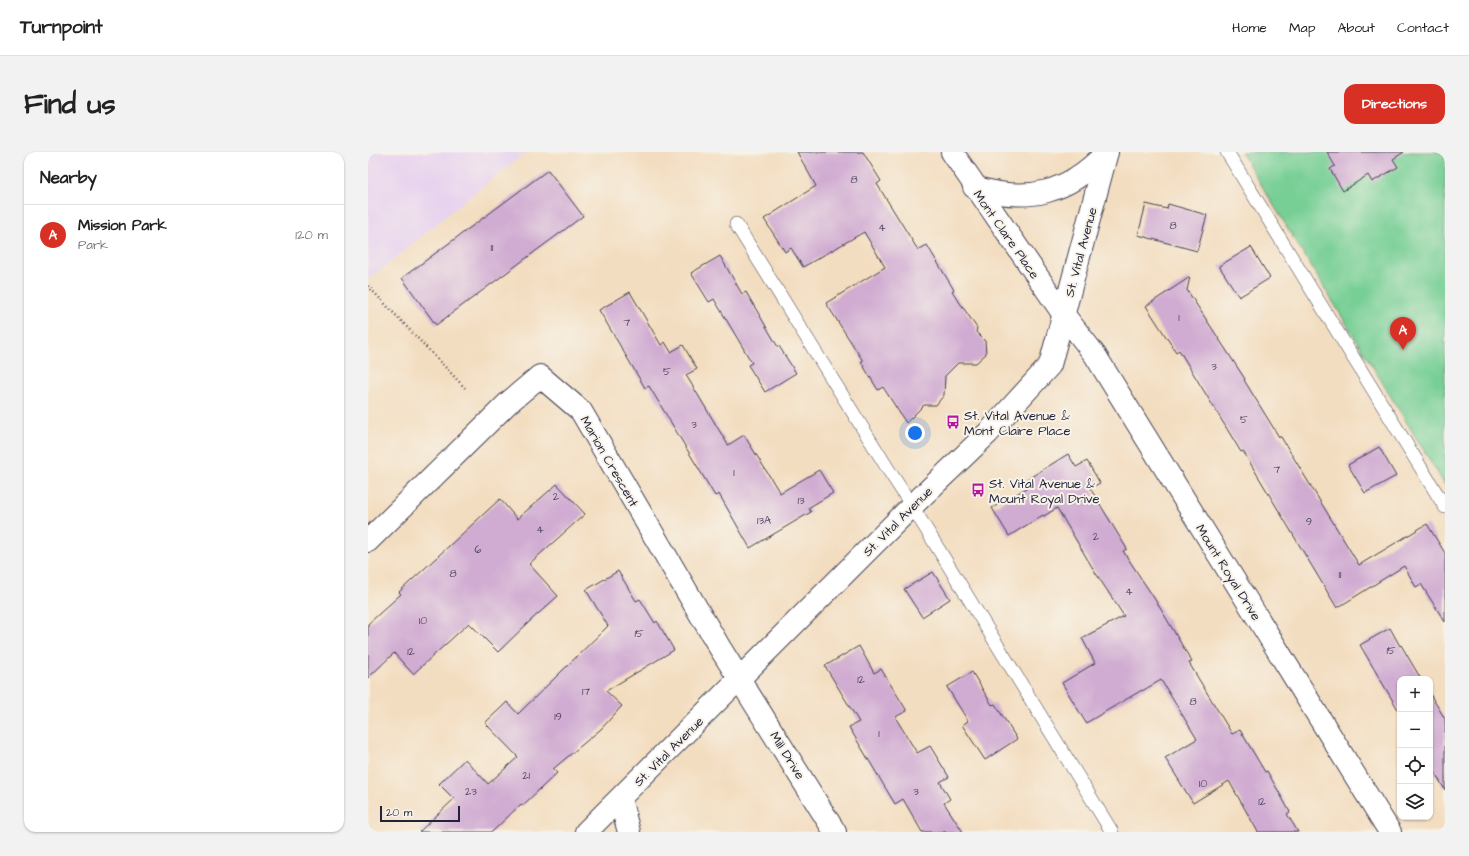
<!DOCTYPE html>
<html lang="en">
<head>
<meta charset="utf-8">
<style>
	:root { --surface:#fff; --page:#f2f2f2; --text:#222; --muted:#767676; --line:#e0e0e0; --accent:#d93025 }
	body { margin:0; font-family:"Architects Daughter",sans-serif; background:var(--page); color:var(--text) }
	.controls { position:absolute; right:12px; bottom:12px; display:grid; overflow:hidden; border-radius:8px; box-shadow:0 1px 3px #0004 }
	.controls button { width:36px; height:36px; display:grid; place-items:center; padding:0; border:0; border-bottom:1px solid var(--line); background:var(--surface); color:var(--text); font:20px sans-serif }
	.scale { position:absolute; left:12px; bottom:10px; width:80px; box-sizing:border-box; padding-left:4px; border:2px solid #22223b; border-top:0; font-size:11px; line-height:14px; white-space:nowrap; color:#22223b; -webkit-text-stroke:3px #f7f3e8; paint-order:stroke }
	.you { position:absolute; left:547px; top:281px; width:14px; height:14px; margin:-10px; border:3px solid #fff; border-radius:50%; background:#1a73e8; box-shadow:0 0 0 6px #1a73e833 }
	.badge { display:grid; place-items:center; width:26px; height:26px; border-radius:50%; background:var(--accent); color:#fff; font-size:13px; font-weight:700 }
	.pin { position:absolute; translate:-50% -33px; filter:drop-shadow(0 1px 2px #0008) }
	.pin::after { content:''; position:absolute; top:21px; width:14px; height:12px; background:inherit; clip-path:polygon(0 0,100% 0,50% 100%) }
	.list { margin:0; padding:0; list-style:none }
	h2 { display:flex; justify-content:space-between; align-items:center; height:52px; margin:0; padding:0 16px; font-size:17px }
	h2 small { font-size:13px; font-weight:400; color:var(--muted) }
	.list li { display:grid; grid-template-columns:26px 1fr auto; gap:12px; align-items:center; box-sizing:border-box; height:60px; padding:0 16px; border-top:1px solid var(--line) }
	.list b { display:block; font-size:15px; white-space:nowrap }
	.list p { margin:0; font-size:13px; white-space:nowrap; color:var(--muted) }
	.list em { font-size:13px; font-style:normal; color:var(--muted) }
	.icon { flex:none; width:22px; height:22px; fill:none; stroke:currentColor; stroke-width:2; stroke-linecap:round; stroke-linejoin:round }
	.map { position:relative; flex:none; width:1077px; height:680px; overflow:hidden; border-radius:12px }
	header { display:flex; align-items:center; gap:24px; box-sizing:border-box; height:56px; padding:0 20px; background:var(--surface); border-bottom:1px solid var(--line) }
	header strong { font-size:19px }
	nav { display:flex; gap:22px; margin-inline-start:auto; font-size:14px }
	.intro { display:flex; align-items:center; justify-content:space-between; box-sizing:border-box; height:96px; padding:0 24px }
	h1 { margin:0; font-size:28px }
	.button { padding:10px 18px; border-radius:12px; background:var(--accent); color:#fff; font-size:14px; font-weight:700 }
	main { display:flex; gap:24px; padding:0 24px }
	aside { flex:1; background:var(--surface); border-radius:12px; box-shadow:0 1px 3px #0004 }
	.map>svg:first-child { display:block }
	.built { fill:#e7d2ef }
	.green { fill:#77cf95; stroke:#4c7868 }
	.building { fill:#d0abd2 }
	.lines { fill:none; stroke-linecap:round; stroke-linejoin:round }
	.service-casing { stroke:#413e4f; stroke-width:14 }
	.minor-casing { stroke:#413e4f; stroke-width:24 }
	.tertiary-casing { stroke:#413e4f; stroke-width:24 }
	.path { stroke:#413e4f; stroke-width:2.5; stroke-dasharray:1 3; stroke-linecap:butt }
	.service { stroke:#fff; stroke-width:13 }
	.minor { stroke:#fff; stroke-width:22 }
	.tertiary { stroke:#fff; stroke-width:22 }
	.labels { text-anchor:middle; stroke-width:4; stroke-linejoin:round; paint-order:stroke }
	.number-label { font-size:11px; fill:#4e4461 }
	.street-label { font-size:13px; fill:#22223b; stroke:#f7f3e8 }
	.poi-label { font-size:13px; fill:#22223b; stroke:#f7f3e8; text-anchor:start }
</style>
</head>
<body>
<header>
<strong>Turnpoint</strong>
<nav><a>Home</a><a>Map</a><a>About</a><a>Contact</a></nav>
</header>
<div class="intro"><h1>Find us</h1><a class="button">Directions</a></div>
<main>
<aside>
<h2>Nearby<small></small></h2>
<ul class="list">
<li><span class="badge">A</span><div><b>Mission Park</b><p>Park</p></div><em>120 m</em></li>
</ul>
</aside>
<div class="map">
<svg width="1077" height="680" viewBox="0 0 1077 680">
	<rect width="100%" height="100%" fill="#f7f3e8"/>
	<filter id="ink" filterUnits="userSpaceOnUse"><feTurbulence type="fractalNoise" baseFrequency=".025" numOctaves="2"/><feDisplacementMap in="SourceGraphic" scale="8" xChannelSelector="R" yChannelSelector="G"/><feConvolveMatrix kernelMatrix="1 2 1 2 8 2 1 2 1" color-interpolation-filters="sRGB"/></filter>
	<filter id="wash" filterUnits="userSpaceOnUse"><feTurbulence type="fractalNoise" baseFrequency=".012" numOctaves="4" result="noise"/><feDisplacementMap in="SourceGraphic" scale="16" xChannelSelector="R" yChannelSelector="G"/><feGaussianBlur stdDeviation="0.9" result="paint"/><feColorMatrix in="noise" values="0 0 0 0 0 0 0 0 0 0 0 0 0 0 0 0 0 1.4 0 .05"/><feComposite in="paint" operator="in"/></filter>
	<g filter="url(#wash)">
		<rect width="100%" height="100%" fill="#f3ddc0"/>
		<polygon class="built" points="0,0 159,0 106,41 0,128"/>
		<polygon class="green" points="873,0 1077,0 1077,333"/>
		<g id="blocks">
			<g class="building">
				<polygon points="429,0 495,0 513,29 509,32 550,98 559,93 586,138 584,139 609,176 608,180 617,189 618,202 608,211 590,211 577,224 576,243 568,253 556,253 538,271 515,235 510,238 493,210 495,209 458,151 517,115 496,80 435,115 423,96 417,100 396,67 448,34"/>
				<polygon points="959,0 1036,0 1025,7 1030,15 1004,30 1000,23 975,39 962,17 967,14"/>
				<polygon points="180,18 215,64 68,173 34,126"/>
				<polygon points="778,52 799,57 800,52 839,63 829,99 770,83"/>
				<polygon points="883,95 902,126 871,145 851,114"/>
				<polygon points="352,104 374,142 378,140 410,195 411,194 428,221 397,240 380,213 384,211 346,147 341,150 323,121"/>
				<polygon points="822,125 819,138 877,227 876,228 911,285 913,285 991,413 1059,372 1077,401 1077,470 1053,432 1048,435 1036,414 969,456 875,299 873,300 811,198 808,200 778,154"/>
				<polygon points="262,140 293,193 297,190 303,200 315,193 329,217 318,223 360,293 376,283 412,341 451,318 465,341 440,356 443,360 382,396 351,342 347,344 281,234 277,236 231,158"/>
				<polygon points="1011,295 1028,324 997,341 980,313"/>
				<polygon points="700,302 708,315 719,309 732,331 722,336 759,397 755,399 788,449 824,510 821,511 864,582 872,578 897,620 899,619 922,660 919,662 930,680 890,680 861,629 825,651 797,606 829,587 793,528 774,539 774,538 718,571 694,531 727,511 714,486 756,464 727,420 689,356 676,364 675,363 641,384 624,356 659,336 655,330"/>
				<polygon points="189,332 217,362 161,412 190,444 161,470 130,500 101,471 45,522 26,501 0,526 0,472 33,442 31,440 132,347 149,367"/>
				<polygon points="250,419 268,449 272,447 287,471 289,469 306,498 238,539 254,554 233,577 185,617 189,621 154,654 153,652 124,680 51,680 86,647 71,632 97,607 120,632 150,605 117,571 139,550 150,562 240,474 218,438"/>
				<polygon points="565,420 582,447 554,465 536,437"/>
				<polygon points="1022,476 1032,494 1033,493 1053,527 1032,527 1032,561 992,493"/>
				<polygon points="491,494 506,521 513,517 539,559 527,565 549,601 562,594 581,625 572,630 582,647 576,651 595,680 554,680 535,647 527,652 481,575 491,570 457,514"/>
				<polygon points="604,520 624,553 627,552 649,587 617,608 594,573 600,569 579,535"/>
				<polygon points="1062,542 1077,567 1077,638 1062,612"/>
			</g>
		</g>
	</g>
	<g filter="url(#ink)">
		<use href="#blocks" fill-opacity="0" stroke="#413e4f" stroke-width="1"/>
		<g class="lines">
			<g class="service-casing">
				<g id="service">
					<polyline points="859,0 1077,355"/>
					<polyline points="368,72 520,317 544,354 744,680"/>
				</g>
			</g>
			<g class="minor-casing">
				<g id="minor">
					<polyline points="584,0 696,163 727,203 1022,680"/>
					<path d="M606,35c55,17 94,6 133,-35"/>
					<polyline points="0,389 140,251 172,224 213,259 352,496 467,680"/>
					<polyline points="252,647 261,680"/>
				</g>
			</g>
			<g class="tertiary-casing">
				<polyline id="tertiary" points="218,680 544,354 620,281 682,213 739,0"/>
			</g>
			<polyline class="path" points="0,134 97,236"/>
			<use href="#service" class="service"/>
			<use href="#minor" class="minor"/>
			<use href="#tertiary" class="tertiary"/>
		</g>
	</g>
	<defs>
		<g id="bus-bare" transform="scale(1.08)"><path d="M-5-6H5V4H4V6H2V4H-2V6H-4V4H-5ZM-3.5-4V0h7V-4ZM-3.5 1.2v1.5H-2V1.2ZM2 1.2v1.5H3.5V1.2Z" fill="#b5179e" stroke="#f7f3e8" stroke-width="2.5" paint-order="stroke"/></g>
	</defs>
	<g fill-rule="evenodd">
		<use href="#bus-bare" x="585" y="270"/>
		<use href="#bus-bare" x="610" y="338"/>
	</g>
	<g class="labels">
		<g class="number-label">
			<text x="486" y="31">8</text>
			<text x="805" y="77">8</text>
			<text x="514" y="79">4</text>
			<text x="124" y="99">11</text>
			<text x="811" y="169">1</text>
			<text x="259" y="174">7</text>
			<text x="846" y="218">3</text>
			<text x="299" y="223">5</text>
			<text x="876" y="271">5</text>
			<text x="326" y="276">3</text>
			<text x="909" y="321">7</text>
			<text x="366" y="324">1</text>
			<text x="188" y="348">2</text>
			<text x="433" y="352">13</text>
			<text x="396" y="372">13A</text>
			<text x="941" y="373">9</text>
			<text x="172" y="381">4</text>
			<text x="728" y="388">2</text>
			<text x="110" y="401">6</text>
			<text x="85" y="425">8</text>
			<text x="972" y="426">11</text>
			<text x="761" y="443">4</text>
			<text x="55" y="472">10</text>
			<text x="271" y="485">15</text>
			<text x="1023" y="502">15</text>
			<text x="43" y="503">12</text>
			<text x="493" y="531">12</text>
			<text x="218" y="543">17</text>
			<text x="825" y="553">8</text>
			<text x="190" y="568">19</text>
			<text x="511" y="585">1</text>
			<text x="158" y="627">21</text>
			<text x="835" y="635">10</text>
			<text x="103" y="643">23</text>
			<text x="548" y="643">3</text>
			<text x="894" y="653">12</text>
		</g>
		<g class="street-label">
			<text transform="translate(639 82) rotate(55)" y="5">Mont Clare Place</text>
			<text transform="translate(712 100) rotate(-75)" y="5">St. Vital Avenue</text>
			<text transform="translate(242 309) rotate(60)" y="5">Marion Crescent</text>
			<text transform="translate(529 369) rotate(-45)" y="5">St. Vital Avenue</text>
			<text transform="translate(861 420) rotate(58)" y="5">Mount Royal Drive</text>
			<text transform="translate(300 599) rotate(-45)" y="5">St. Vital Avenue</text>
			<text transform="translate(420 603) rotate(58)" y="5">Mill Drive</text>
		</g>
		<g class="poi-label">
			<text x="596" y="268">St. Vital Avenue &amp;<tspan x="596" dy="15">Mont Claire Place</tspan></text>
			<text x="621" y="336">St. Vital Avenue &amp;<tspan x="621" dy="15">Mount Royal Drive</tspan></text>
		</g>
	</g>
</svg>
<div class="controls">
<button>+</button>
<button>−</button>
<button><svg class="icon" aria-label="locate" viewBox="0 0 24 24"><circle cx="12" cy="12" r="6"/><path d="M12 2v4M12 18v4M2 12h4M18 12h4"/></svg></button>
<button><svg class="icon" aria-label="layers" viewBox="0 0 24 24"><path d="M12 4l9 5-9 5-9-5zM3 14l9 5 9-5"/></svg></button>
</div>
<div class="scale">20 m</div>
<div class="you"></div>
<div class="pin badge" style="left:1035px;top:198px">A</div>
</div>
</main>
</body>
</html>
